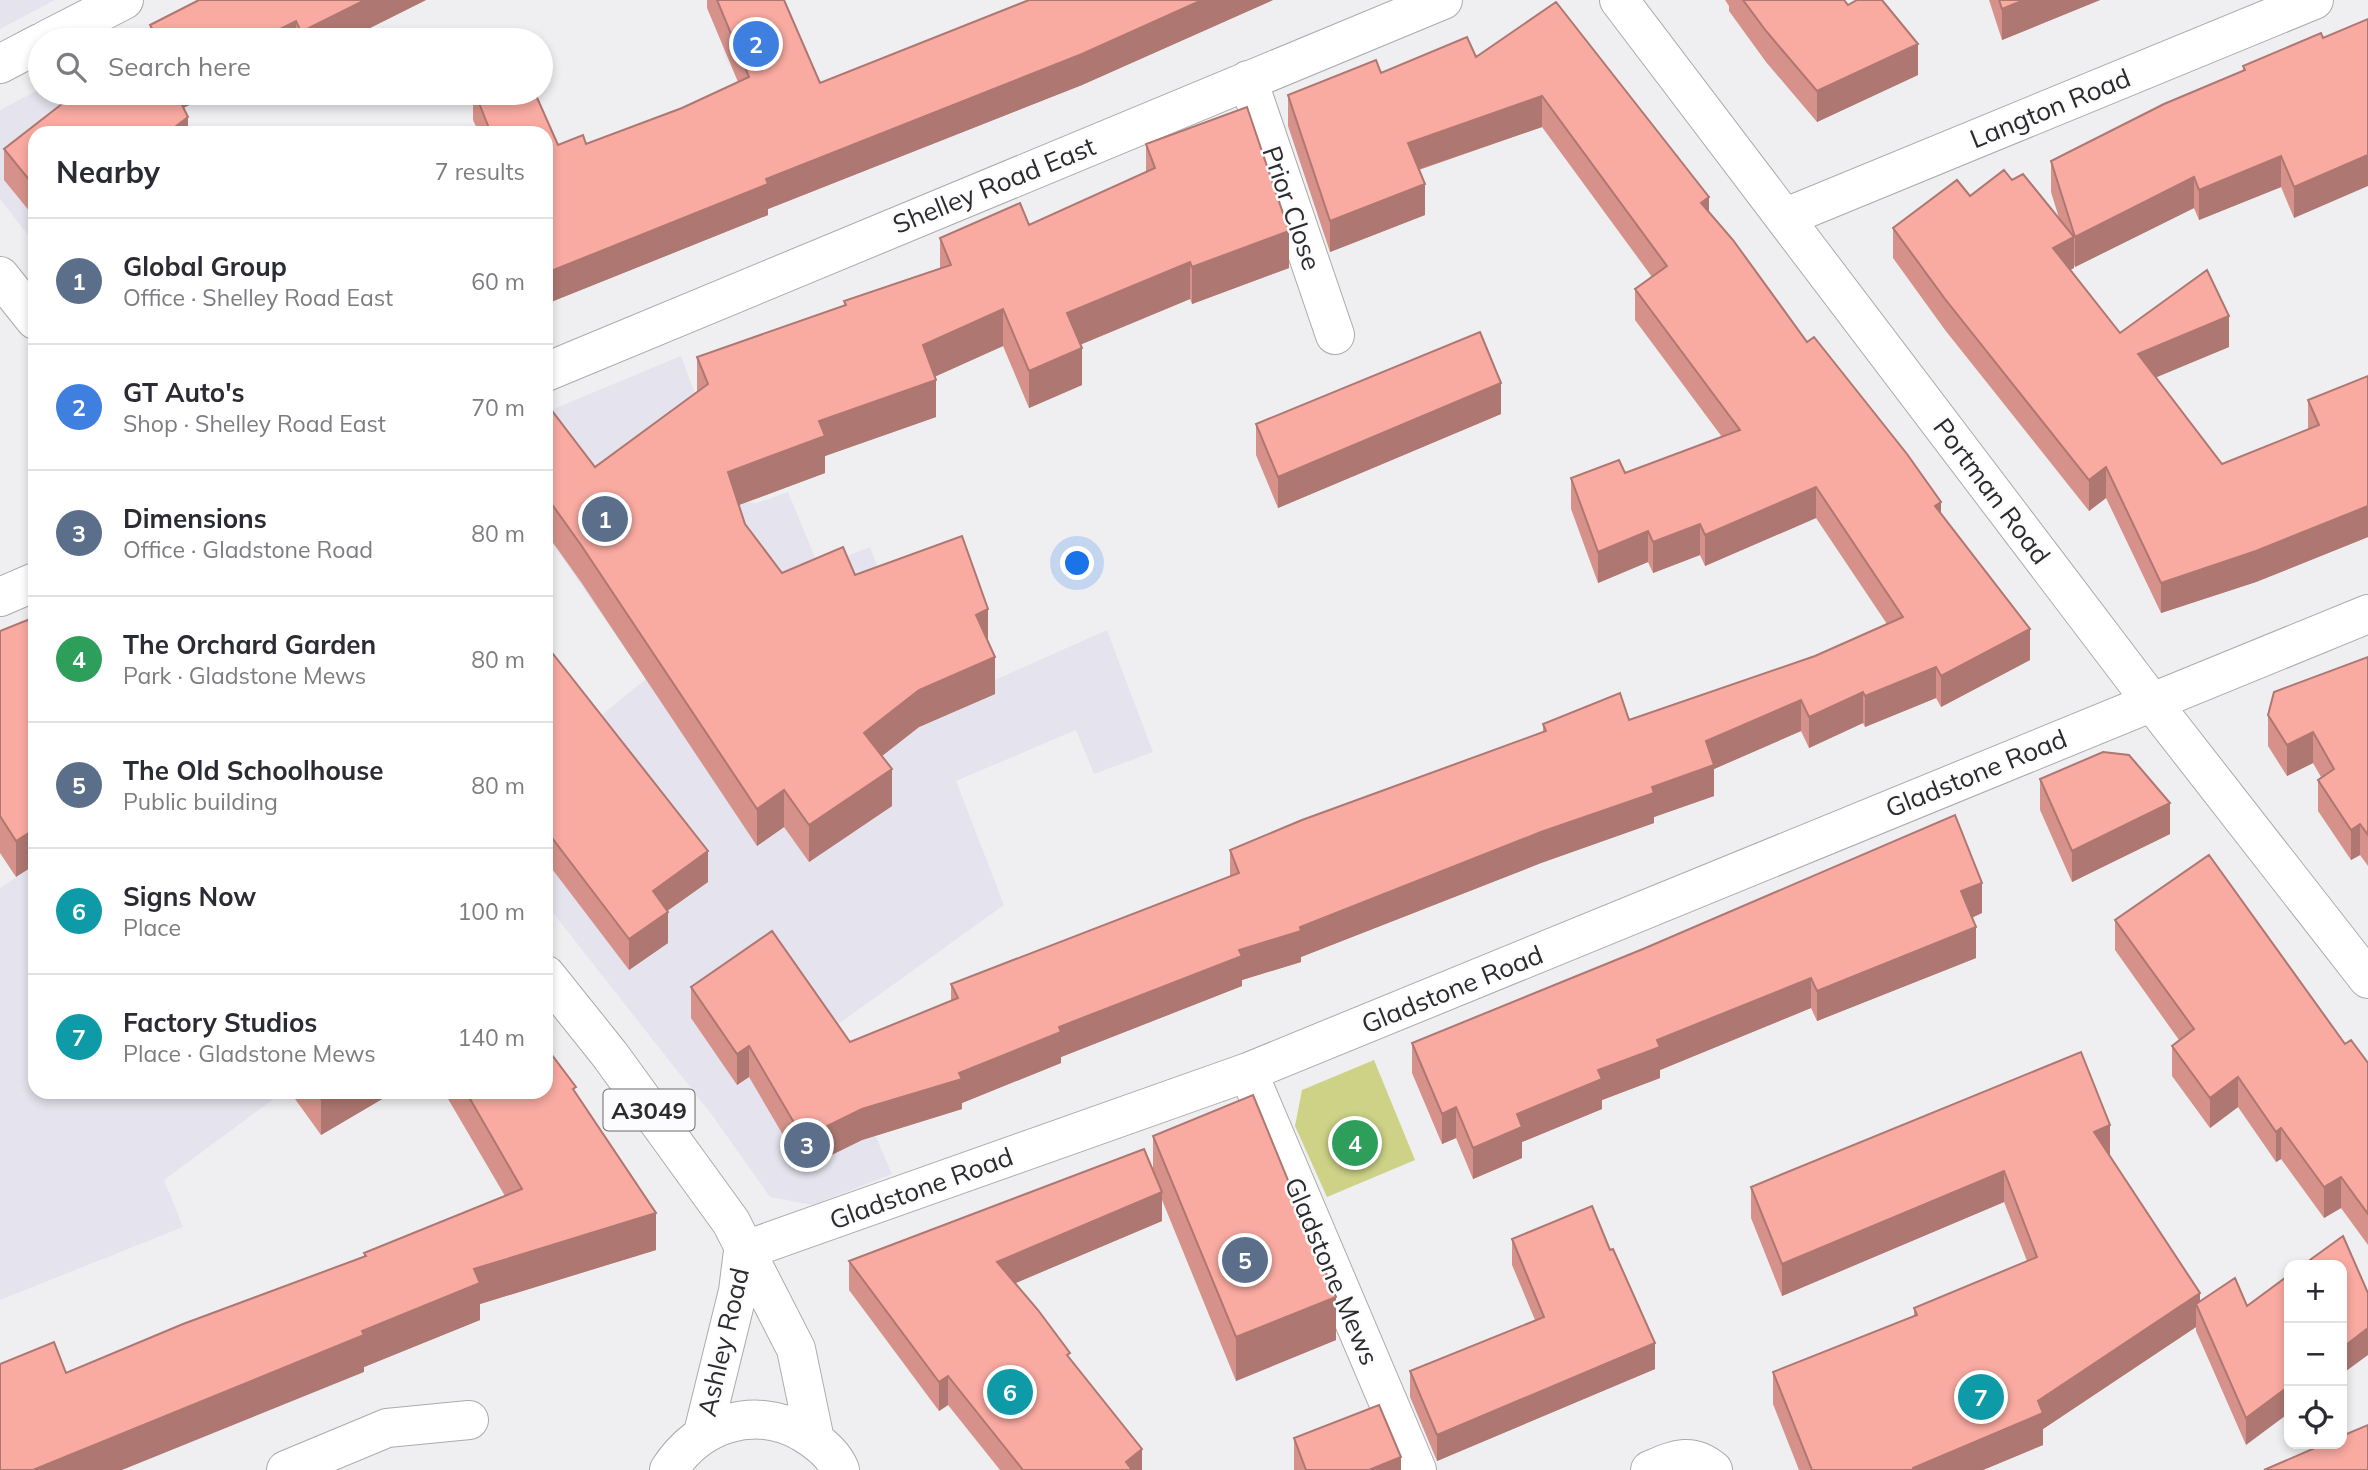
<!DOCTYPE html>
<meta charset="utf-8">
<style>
:root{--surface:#fff;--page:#f2f2f3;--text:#2b2b33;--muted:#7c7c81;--line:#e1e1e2;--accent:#1a73e8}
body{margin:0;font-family:Mulish,sans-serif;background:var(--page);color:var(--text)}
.controls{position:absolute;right:21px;bottom:21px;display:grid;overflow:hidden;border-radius:14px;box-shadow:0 4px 10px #0003}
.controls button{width:63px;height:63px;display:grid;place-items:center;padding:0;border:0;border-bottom:2px solid var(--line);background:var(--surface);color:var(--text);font:35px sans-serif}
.you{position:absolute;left:1078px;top:564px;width:24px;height:24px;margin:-18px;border:5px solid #fff;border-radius:50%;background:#1a73e8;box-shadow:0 0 0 10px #1a73e833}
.badge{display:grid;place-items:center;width:46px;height:46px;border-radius:50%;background:var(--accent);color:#fff;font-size:23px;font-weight:700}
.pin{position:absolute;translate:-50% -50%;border:4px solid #fff;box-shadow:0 2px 7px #0006}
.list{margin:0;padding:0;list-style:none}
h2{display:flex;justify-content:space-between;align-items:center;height:91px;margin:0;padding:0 28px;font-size:30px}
h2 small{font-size:23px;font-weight:400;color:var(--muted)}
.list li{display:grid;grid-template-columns:46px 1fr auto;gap:21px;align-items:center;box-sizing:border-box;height:126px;padding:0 28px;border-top:2px solid var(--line)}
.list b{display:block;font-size:26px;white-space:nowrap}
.list p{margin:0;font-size:23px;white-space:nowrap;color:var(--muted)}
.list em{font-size:23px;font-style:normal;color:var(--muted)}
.icon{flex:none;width:38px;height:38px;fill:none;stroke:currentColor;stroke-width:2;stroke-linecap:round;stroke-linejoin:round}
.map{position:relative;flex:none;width:2368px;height:1470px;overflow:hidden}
.search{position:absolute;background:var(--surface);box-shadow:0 4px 10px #0003;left:28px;top:28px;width:525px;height:77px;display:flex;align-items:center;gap:18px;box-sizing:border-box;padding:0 24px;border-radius:38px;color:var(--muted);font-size:26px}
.panel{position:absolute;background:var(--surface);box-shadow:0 4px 10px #0003;left:28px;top:126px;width:525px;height:973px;border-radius:21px}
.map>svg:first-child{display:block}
.built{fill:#e5e4ee}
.green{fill:#cdd287}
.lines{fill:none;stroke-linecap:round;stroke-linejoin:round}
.minor-casing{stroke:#abaaad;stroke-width:40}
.major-casing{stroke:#abaaad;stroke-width:40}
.minor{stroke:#fff;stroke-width:38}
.major{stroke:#fff;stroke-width:38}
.wall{fill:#d6928a}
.shaded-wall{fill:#ae7771}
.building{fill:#f9aaa1;stroke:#ae7771;stroke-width:2}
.labels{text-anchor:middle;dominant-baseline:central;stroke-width:5;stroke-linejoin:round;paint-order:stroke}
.shield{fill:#fcfcff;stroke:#6a6a6b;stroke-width:2}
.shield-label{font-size:24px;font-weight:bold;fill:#2b2b2c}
.street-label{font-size:26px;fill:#2b2b2c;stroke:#fcfcff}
</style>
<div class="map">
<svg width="2368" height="1470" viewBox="0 0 2368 1470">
<rect width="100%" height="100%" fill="#efeff2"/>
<path class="built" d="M0,0H55L0,29Z
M40,89V93H169L188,133H35V244L0,199V110Z
M681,356L736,501L757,503L788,492L819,567L870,547L932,708L1107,630L1153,752L1094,774L1076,730L956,781L1004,905L830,1030L892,1174L813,1205L770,1197L712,1115L546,904V760L646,679L546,534V412Z
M35,865V1092H283L164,1180L183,1227L0,1300V888Z"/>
<path class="green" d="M1374,1060L1415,1160L1327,1197L1295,1126L1302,1090Z"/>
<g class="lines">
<defs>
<path id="minor" d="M1619,0L2151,701L2368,979
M46,40L124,0
M0,64L40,43
M1248,80L1335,335
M1786,217L2314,0
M546,372L1443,0
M0,597L35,582
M1248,1072L1417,1470
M743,1251L1248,1072L2368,614
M286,1470L387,1428L469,1420
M1650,1470C1674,1460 1691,1451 1713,1470"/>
<path id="major" d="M0,276L35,320
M546,975L610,1055L731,1222L796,1349L815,1440
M703,1433L738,1291L743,1251
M669,1470C698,1424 753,1405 802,1432C817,1441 834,1454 840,1470"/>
</defs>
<use href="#minor" class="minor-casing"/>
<use href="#major" class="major-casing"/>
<use href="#minor" class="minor"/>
<use href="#major" class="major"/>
</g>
<path class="wall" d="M426,0L346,40H143L150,35V25Z
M707,0H784L820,83L1029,0H1273L1082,85L768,209V215L546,304V133H479L473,120V93H535L558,145L586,144L682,108L738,82L707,8Z
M1725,0H1844L1918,75L1817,122L1766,62L1729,11V6Z
M1989,0H2100L2002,40Z
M1556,2L1709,213L1807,342L1941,513L2030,660L1941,707L1936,698L1865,727L1863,723L1809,748L1801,731L1714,769V796L1654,817V823L1541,863L1301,957V962L1242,980V986L1061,1057V1063L962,1103V1109L862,1140L803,1169L749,1077L737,1085L691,1018V987L850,1042L951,1001V984L1230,877V850L1543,732V724L1629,720L1815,656L1887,624L1816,518L1705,566L1700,555L1653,573L1648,562L1598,583L1571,509V478L1625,473L1722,437L1635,320V289L1652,277L1542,127L1419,170L1425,215L1330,252L1288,126V95L1381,73L1476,57Z
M2321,33L2294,218L2281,187L2199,220L2194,208L2075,267L2074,265V268L2070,270L2120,333L2229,347L2155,377L2222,464L2308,429V400L2368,376V537L2256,582L2161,613L2106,498L2089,511L1945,330L1893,258V228L2012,180L2059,218L2051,192V161L2243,71V66Z
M76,93H214L183,108L188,117V133H35V218L4,180V149Z
M1146,144L1289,268L1192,304L1190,299L1080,345L1082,385L1029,408L1003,346L934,377L936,417L825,456V473L739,505L745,524L782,573L855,575L988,641L995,694L919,727L882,756L892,806L809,862L784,827L757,846L581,582L546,533V403L595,467L697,392V357L844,306V301L940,268V238L1029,225L1146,173Z
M1501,414L1278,508L1256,455V424Z
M35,617L16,877L0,853V631Z
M546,645L708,882L667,911L668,943L629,970L546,861Z
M2368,657V866L2360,855L2351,860L2318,811V780L2321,777L2313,763L2287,776L2268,746V715Z
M2040,779L2170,834L2072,882L2040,810Z
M1982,913L1972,918L1976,958L1817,1021L1811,1008L1660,1070V1078L1602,1100V1109L1522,1142V1158L1473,1179L1456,1138L1442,1144L1412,1073V1043Z
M2115,920L2345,1044L2368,1063V1245L2341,1208L2324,1218L2281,1159L2276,1162L2238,1107L2210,1128L2172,1076V1046L2179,1040L2115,950Z
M290,1092H394L321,1135Z
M444,1092L576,1093L656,1250L480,1304V1320L364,1367V1372L66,1373L364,1257V1253L505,1196Z
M1153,1136L1336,1340L1236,1381L1162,1200V1221L1015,1283L1070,1360L1142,1470H1000L948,1405L939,1411L849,1290V1261L1153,1171Z
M2110,1156L2200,1301L2247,1306L2246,1445L2196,1331V1327L2043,1429V1445L1983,1470H1799L1773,1404V1372L1914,1316V1308L2027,1261L2004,1202L1782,1296L1751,1218V1187Z
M1512,1239L1655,1369L1437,1461L1410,1397V1371L1535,1320L1512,1265Z
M1294,1438L1401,1470H1294Z"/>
<path class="shaded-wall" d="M365,0H426L346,40H301V32Z
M1202,0H1273L1082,85L768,209V215L546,304V273L766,179Z
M2024,0H2100L2002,40V9Z
M296,21V40H258Z
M1918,44V75L1817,122V91Z
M171,93H214L171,114Z
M1542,96V127L1408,173V143Z
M188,117V133H167Z
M2368,155V186L2294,218V187Z
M2281,156V187L2199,220V190Z
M2194,177V208L2075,267V237Z
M1425,184V215L1330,252V221Z
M1709,197V228L1701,203Z
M1289,231V268L1192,304V267Z
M2074,237V268L2053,278V248Z
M1190,262V299L1067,350V313Z
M1003,309V346L923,382V345Z
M2229,316V347L2138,385V354Z
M1082,348V385L1029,408V371Z
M936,380V417L825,456V473L728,509V472L819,421Z
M1501,383V414L1278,508V477Z
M2106,467V498L2089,511V480Z
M1816,487V518L1705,566V535Z
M1941,502V533L1935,506Z
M2368,506V537L2256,582L2161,613V583Z
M1700,524V555L1653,573V542Z
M1648,531V562L1598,583V552Z
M988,609V646L976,615Z
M2030,629V660L1941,707V676Z
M995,657V694L919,727L864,770V733L919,690Z
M1936,667V698L1865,727V696Z
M1863,692V723L1809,748V717Z
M1801,700V731L1714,769V796L1654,817V823L1541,863L1301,957V962L1242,980V986L1061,1057V1063L962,1103V1109L862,1140L803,1169V1138L862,1109L1239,950L1652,787L1706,741Z
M2313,732V763L2287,776V745Z
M892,769V806L809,862V825Z
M784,790V827L757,846V809Z
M2170,803V834L2072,882V851Z
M2360,824V855L2351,860V830Z
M35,829V865L16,877V841Z
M708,851V882L653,921V891Z
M1982,883V913L1961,922V891Z
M668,912V943L629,970V939Z
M1976,927V958L1817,1021V991Z
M1811,978V1008L1660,1070V1078L1602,1100V1109L1522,1142V1158L1473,1179V1148L1517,1114L1657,1040Z
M749,1046V1077L737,1085V1054Z
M2238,1077V1107L2210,1128V1098Z
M332,1092H394L321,1135V1099Z
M1456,1107V1138L1442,1144V1114Z
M2110,1125V1157L2094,1132Z
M2281,1128V1159L2276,1162V1132Z
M2004,1171V1202L1782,1296V1264Z
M2341,1177V1208L2324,1218V1187Z
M1162,1192V1221L997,1291V1262Z
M656,1213V1250L480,1304V1320L364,1367V1372L122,1470H33L362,1331L474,1269Z
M2200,1293V1314L2196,1304V1327L2043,1429V1445L1983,1470H1913V1468L2038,1401Z
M1336,1297V1340L1236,1381V1337Z
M2368,1328V1355L2342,1374V1348Z
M1655,1343V1369L1437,1461V1435Z
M948,1376V1405L939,1411V1382Z
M2289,1386V1413L2246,1445V1418Z
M1142,1449V1470H1126V1462Z
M1401,1457V1470H1369Z"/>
<path class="building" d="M199,0H365L301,32L296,21L258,40H143L154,32L150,25Z
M717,0H784L820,83L1029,0H1202L1082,54L766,179L768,184L546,273V133H491L475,93H535L558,145L583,135L586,144L682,108L749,77Z
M1743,0H1844L1848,5L1857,0H1882L1918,44L1817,91L1766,31Z
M1999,0H2024L2002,9Z
M1556,2L1709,197L1701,203L1733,240L1807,342L1814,337L1907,454L1941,502L1935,506L2030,629L1941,676L1936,667L1865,696L1863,692L1809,717L1801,700L1706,741L1714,765L1652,787L1654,793L1541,832L1300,927L1301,931L1239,950L1242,956L1059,1027L1061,1032L959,1073L962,1079L862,1109L803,1138L749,1046L737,1054L691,987L772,931L850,1042L958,998L951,984L1239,873L1230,850L1302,820L1546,731L1543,724L1620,693L1629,720L1815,656L1903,617L1816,487L1705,535L1700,524L1653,542L1648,531L1598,552L1571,478L1619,460L1625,473L1740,430L1635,289L1667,266L1542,96L1408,143L1425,184L1330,221L1288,95L1376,60L1381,73L1467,37L1476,57Z
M2368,19V155L2294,187L2281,156L2199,190L2194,177L2075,237L2051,161L2164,104L2245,70L2243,66L2321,33L2323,38Z
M76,93H176L188,117L167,133H35V187L4,149Z
M1247,107L1289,231L1192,267L1190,262L1067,313L1082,348L1029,371L1003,309L923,345L936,380L819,421L825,436L728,472L745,524L782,573L843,547L855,575L962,536L988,609L976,615L995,657L919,690L864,733L892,769L809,825L784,790L757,809L581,545L546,496V403L595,467L708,384L697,357L846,305L844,301L951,265L940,238L1020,203L1029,225L1155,168L1146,144Z
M2004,170L2012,180L2023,174L2074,237L2053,248L2120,333L2207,270L2229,316L2138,354L2222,464L2319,425L2308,400L2368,376V506L2256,551L2161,583L2106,467L2089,480L1945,299L1893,228L1957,180L1970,196Z
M1480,332L1501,383L1278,477L1256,424Z
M35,617V707L31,709L35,715V829L16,841L0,816V631Z
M546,645L708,851L653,891L668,912L629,939L546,830Z
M2368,657V835L2360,824L2351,830L2318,780L2334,769L2313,732L2287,745L2268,715L2274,692Z
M2103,752L2129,755L2170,803L2072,851L2040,779Z
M1955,815L1982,883L1961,891L1976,927L1817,991L1811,978L1657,1040L1660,1047L1598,1070L1602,1079L1517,1114L1522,1127L1473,1148L1456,1107L1442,1114L1412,1043L1643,949Z
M2209,855L2345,1044L2351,1040L2368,1063V1214L2341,1177L2324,1187L2281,1128L2276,1132L2238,1077L2210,1098L2172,1046L2194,1029L2115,920Z
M546,1047L576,1087L573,1089L656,1213L474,1269L480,1283L362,1331L364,1335L33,1470H0V1364L54,1342L66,1373L183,1324L366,1256L364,1253L522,1189L466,1092H546Z
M2081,1052L2110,1125L2094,1132L2200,1293L2038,1401L2043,1413L1913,1468L1914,1470H1812L1773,1372L1917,1315L1914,1308L2037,1257L2004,1171L1782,1264L1751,1187Z
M316,1092H332L321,1099Z
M1253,1095L1336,1297L1236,1337L1153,1136Z
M1144,1149L1162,1192L997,1262L1038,1310L1070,1353L1067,1355L1142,1449L1126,1462L1132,1470H1023L948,1376L939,1382L849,1261Z
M1592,1206L1610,1250L1613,1249L1655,1343L1437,1435L1410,1371L1544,1317L1512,1239Z
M2343,1236L2368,1293V1328L2342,1348V1265H2303Z
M2289,1275V1386L2246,1418L2196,1304L2235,1278L2247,1306Z
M1379,1405L1401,1457L1369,1470H1306L1294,1438Z
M2368,1425V1470H2264L2324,1444H2342V1436Z"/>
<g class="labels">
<rect class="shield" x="603.5" y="1089.5" width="91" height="41" rx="5"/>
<g class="shield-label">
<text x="649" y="1110">A3049</text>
</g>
<g class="street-label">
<text transform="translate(2050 108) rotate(-22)">Langton Road</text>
<text transform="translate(994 185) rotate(-22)">Shelley Road East</text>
<text transform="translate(1292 208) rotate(71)">Prior Close</text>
<text transform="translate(1992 491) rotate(53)">Portman Road</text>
<text transform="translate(1976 773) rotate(-22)">Gladstone Road</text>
<text transform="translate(1452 989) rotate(-22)">Gladstone Road</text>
<text transform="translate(921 1188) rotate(-20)">Gladstone Road</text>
<text transform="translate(1332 1271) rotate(67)">Gladstone Mews</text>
<text transform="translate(723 1342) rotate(-77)">Ashley Road</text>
</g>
</g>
</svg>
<div class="controls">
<button>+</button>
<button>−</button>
<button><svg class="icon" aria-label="locate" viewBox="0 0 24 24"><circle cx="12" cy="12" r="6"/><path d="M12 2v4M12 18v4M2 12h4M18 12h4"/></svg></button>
</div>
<div class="you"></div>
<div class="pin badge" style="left:605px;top:519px;background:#5c6f8a">1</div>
<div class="pin badge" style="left:756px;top:44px;background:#3f7fe0">2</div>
<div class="pin badge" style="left:807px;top:1145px;background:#5c6f8a">3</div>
<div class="pin badge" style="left:1355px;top:1143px;background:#2e9e5b">4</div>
<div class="pin badge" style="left:1245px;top:1260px;background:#5c6f8a">5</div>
<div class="pin badge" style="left:1010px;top:1392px;background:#0f9aa8">6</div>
<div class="pin badge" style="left:1981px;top:1397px;background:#0f9aa8">7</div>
<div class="search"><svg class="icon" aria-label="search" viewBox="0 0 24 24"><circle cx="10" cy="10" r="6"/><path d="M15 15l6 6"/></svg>Search here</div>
<section class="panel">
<h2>Nearby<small>7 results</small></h2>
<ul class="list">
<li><span class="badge" style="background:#5c6f8a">1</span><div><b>Global Group</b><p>Office · Shelley Road East</p></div><em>60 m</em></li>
<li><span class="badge" style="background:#3f7fe0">2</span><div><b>GT Auto's</b><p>Shop · Shelley Road East</p></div><em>70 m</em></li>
<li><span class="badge" style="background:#5c6f8a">3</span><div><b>Dimensions</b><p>Office · Gladstone Road</p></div><em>80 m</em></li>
<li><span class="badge" style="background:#2e9e5b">4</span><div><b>The Orchard Garden</b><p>Park · Gladstone Mews</p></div><em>80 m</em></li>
<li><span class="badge" style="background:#5c6f8a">5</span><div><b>The Old Schoolhouse</b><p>Public building</p></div><em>80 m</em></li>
<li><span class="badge" style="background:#0f9aa8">6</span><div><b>Signs Now</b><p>Place</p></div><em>100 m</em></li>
<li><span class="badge" style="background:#0f9aa8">7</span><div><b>Factory Studios</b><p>Place · Gladstone Mews</p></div><em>140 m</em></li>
</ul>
</section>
</div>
